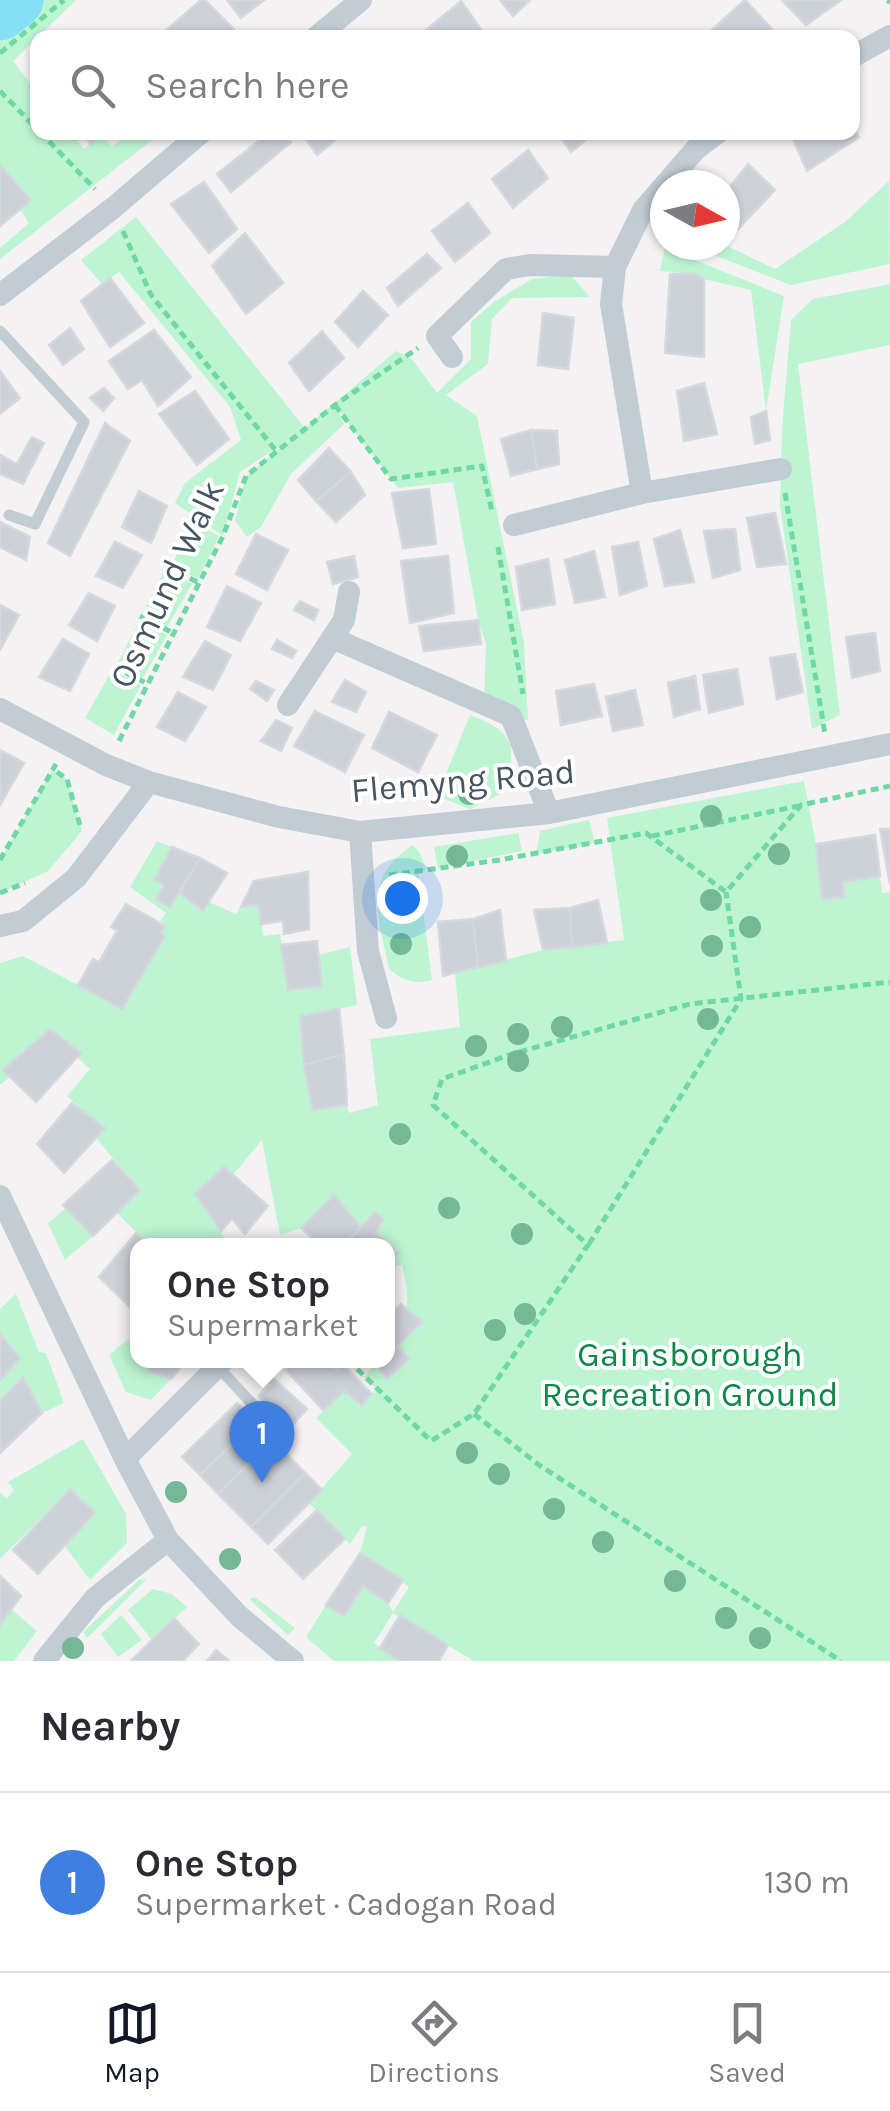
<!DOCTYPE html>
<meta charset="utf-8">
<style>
:root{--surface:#fff;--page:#f7f7f7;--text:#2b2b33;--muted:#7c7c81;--line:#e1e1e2;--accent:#111827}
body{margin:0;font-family:Karla,sans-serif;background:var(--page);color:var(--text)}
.compass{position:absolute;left:650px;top:170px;width:90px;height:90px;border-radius:50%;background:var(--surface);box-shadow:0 2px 8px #0004;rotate:98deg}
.you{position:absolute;left:402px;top:898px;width:35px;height:35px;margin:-25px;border:8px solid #fff;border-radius:50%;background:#1a73e8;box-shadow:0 0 0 15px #1a73e833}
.badge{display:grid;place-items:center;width:65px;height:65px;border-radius:50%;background:var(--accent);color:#fff;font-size:32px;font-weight:700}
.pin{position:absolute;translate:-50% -82px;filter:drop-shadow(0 2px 5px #0008)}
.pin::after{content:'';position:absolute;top:52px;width:35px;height:30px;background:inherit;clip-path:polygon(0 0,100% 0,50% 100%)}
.popup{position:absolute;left:130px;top:1238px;width:265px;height:130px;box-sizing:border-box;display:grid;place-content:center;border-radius:20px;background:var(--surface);filter:drop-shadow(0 2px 8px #0005);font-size:32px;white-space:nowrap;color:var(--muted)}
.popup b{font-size:38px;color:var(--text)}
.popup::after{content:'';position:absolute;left:50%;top:100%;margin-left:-20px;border:20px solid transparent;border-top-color:var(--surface)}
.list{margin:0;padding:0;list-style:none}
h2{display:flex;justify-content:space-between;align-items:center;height:130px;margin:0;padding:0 40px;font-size:42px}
h2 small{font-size:32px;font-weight:400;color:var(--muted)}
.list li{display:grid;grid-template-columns:65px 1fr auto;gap:30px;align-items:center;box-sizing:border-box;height:180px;padding:0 40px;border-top:2px solid var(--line)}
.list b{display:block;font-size:38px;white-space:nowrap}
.list p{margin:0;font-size:32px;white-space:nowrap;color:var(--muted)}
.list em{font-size:32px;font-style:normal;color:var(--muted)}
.icon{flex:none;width:55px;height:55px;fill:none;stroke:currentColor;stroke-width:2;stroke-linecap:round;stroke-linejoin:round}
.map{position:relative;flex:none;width:890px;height:1661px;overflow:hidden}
.search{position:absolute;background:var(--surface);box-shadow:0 2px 8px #0004;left:30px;right:30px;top:30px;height:110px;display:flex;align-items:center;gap:25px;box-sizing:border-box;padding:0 35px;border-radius:20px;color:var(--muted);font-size:38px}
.sheet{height:310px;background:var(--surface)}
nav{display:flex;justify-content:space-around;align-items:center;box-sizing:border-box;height:140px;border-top:2px solid var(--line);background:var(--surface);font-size:28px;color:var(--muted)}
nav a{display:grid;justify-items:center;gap:5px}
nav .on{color:var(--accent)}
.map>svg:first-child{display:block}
.green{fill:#bdf5d2}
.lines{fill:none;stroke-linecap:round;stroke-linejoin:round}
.river{stroke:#85e0f7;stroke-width:55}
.building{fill:#cdd1d8;stroke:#d5d8de;stroke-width:2.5}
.path{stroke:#70d8a4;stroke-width:5;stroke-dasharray:8 5;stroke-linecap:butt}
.service{stroke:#c1ccd5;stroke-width:11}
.minor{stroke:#c1ccd5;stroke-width:22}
.tree{fill:#74b895}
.labels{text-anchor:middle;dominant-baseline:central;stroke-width:8;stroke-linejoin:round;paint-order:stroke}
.street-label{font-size:35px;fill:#475562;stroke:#fff}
.park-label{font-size:35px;fill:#0c8849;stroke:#fff}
</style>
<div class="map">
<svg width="890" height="1661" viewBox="0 0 890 1661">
<rect width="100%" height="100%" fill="#f4f2f2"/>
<path class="green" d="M0,0H76L13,61L37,92L38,132L71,133L84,149L100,134L112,146L131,133H161L0,259V248L29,223L20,209L30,200L0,165Z
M889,181L890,264L791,285L688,245H725L775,269L845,222Z
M136,217L305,428L396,351L412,359L437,393L471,359V322L494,302L532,279L571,275L590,297L512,298L492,319L488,364L446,395L477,416L524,643L528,720H512L484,704L486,644L478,620L453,482L398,488L338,410L344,424L291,474L261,527L247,537L235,521L246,476L292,438L240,472L223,536L175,503L185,483L241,440L230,407L119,272L102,284L81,260Z
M665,248L784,296L766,411L751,290L704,279L696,274L660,271Z
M890,284V345L798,364L840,715L812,729L780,505L782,430L791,320L813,299Z
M192,521L219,536L198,579L172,565Z
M165,569L192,584L167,627L142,614Z
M140,620L167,635L143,678L117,664Z
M112,670L141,685L114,735L85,718Z
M470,715C517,733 519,748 500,794L470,809L437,796Z
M52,770L67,779L82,831L48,871L0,893V860Z
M804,781L816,844L821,899L844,897L843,882L880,876L882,893L890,892V1661H474L393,1613L374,1643L400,1661H334L306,1637L326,1605L344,1616L363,1586L388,1603L393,1612L409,1587L360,1553L367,1527L362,1526L350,1544L309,1503L352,1454L316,1418L345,1391L362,1405L377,1389L364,1377L375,1364L388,1378L409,1359L398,1346C407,1308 411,1304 402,1265L387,1267L398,1253L376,1233L383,1218L375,1212L361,1227L301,1228L280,1235L262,1140L233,1175L224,1168L195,1194L229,1245H149L117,1213L139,1189L96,1138L104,1129L67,1096L90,1069L77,1057L80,1053L50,1029L4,1070L10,1077L0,1085V963L23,956L122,1008L165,936L160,933L159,923L166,913L130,887L157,841L172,847L155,879L164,886L156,900L170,907L180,893L203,910L209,902L236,914L241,907L259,905L263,936L280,934L288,990L321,986L318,955L350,947L357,1005L300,1017L313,1110L347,1105L349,1113L378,1105L370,1039L460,1027L455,973L543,950L624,940L607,818Z
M589,820L595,843L536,854L540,831Z
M518,833L522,851L438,868L434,847Z
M413,845L420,853L426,870L418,872L432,980C414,985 404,981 389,969C379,917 361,878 413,845Z
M66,1208L93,1236L65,1260L48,1223Z
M16,1294L39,1352L46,1353L64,1403L42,1413L0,1402V1309Z
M128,1339L137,1352V1360L142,1361L149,1372L171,1379L151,1400L126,1392L109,1355Z
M83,1439L126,1514L127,1543L90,1580L64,1545L95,1512L70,1489L0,1559V1493L7,1499L14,1490L8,1482Z
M140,1579L146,1580L87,1638L83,1632Z
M153,1589L172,1594L187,1607L152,1640L128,1610Z
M255,1597L295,1628L288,1635L249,1599Z
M11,1609L37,1631L14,1661H0V1625Z
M121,1615L142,1640L118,1657L101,1634Z"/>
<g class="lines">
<path class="river" d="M0,13L16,0"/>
</g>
<path class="building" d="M201,0H205L237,32L229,38H166L163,33Z
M227,0H264L241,18Z
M500,0H530L513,16Z
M745,0L772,29L763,38H703Z
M782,0H841L806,25Z
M461,1L483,32L477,38H429L425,31Z
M852,125L859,137L807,171L792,137L800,132H852Z
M82,132H101L91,144Z
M270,132H282L291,142L231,192L217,174Z
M301,132H345L317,155Z
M557,132H596L571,152Z
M528,150L548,178L513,208L492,179Z
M748,164L775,190L737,230L725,218V193Z
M0,165L31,200L0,226Z
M204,182L237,229L209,253L171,204Z
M468,203L490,233L455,262L432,231Z
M245,233L283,283L246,314L212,266Z
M427,254L441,268L398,306L387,288Z
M670,274H696L704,279V357L665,353Z
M110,278L144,323L110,347L81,301Z
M363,291L388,315L358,347L335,322Z
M543,313L574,318L568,369L538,365Z
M70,328L84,349L63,365L49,345Z
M154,330L191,377L158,406L142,380L128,389L109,361Z
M322,331L344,358L309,391L289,363Z
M0,371L20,398L0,414Z
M704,383L717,434L684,441L677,391Z
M104,388L114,398L103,411L90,398Z
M195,391L229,439L197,465L159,414Z
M766,411L770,440L755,444L751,417Z
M105,423L130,441L70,556L48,543Z
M531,430L557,431L559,464L537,469Z
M531,430L537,469L511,476L501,439Z
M32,437L44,443L23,484L0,474V455L17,464Z
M329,448L351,472L316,501L298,480Z
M351,472L365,495L336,522L316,501Z
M429,489L436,544L403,548L392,493Z
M139,491L167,506L151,543L122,527Z
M775,513L786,564L757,567L747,518Z
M0,522L30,537L26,560L0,547Z
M735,529L740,570L713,578L704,531Z
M680,530L694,582L665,586L654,539Z
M256,534L288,550L267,590L236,574Z
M115,542L142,555L123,588L96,576Z
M638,542L647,586L620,595L612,547Z
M594,551L605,597L575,603L565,560Z
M354,556L358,577L333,584L327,562Z
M448,556L454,613L410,623L401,561Z
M548,559L555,604L522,610L516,567Z
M227,586L261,603L240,641L207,627Z
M89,593L115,606L97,641L69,625Z
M300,601L318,610L314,620L294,610Z
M0,605L19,615L0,650Z
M478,620L481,644L424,651L419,626Z
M875,633L880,671L852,678L846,637Z
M63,639L89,654L70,691L39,677Z
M277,640L296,651L292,658L272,649Z
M205,641L231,655L213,690L183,677Z
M795,654L803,692L777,699L770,658Z
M737,669L743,704L709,713L703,675Z
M695,676L700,709L674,717L668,683Z
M345,680L366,692L356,712L332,702Z
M256,681L274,690L267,701L250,689Z
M594,684L602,716L561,725L556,691Z
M635,690L643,725L613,731L606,697Z
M178,692L206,707L185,741L157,727Z
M315,711L364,735L345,772L294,746Z
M389,712L437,735L418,772L372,748Z
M276,720L292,728L281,751L261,741Z
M0,750L24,763L0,805Z
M880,829H890V884Z
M875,835L880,876L843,882L844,897L822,899L816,844Z
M172,847L200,858L170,907L156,900L164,886L155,879Z
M200,858L227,873L203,911L180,893Z
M308,872L309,929L284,934L283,921L261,924L259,905L241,907L254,881Z
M598,900L607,943L572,947L570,908Z
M126,904L165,926L160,933L165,936L122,1009L78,985L93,959L99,962L117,931L111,927Z
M570,908L572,947L543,950L534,910Z
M500,910L506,961L478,967L473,919Z
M473,919L478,967L443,976L438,922Z
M317,941L322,986L288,990L281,945Z
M339,1009L344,1054L304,1065L300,1016Z
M50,1029L81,1053L36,1102L3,1070Z
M344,1054L347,1105L313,1110L304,1065Z
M72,1103L105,1128L64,1173L37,1144Z
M112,1160L140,1190L93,1236L63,1205Z
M224,1167L268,1206L245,1234L232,1219L221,1231L195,1194Z
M334,1195L361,1227L343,1246H321L301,1228Z
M375,1212L383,1219L376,1233L398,1253L387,1263V1246H343Z
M136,1233L149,1246H137V1300L130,1307L99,1277Z
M401,1304L422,1322L398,1346L409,1359L387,1379L372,1360H387V1317Z
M0,1334L20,1358L0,1381Z
M142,1360H185V1362L171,1379L149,1372Z
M294,1360H327L337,1370L344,1366L372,1394L361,1405L345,1391L323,1410L286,1370Z
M23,1377L42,1413L0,1453V1401Z
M273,1378L307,1409L289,1429L259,1396Z
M237,1403L255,1422L200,1475L182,1457Z
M255,1422L273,1440L218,1494L200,1475Z
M273,1440L305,1473L251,1527L218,1494Z
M305,1473L322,1490L268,1544L251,1527Z
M70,1489L95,1513L38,1574L13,1550Z
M317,1510L345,1539L303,1579L275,1550Z
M360,1553L403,1580L388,1603L363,1586L344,1616L326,1605Z
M0,1576L21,1596L0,1625Z
M400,1615L448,1645L439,1661H400L380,1648Z
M174,1618L199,1644L183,1661H131Z
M216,1650L229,1661H207Z"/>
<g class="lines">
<path class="path" d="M888,0L890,3
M0,53L64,0
M0,91L38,130
M40,132L95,189
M123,231L151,295L277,452
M335,405L391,479L482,466L492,512
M785,493L825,734
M498,547L523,694
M167,566L199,583
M140,616L173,633
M114,667L148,684
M119,741L223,536L246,476L335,405L418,348
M57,772L67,779L81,829
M652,836L798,806
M0,860L56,764
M389,875L499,860L646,833L726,892L801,805L890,786
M0,893L25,883
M589,1244L741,999L726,892
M348,1360L431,1441L474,1414L588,1245L433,1105L442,1079L512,1054L690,1004L890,982
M474,1414L539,1465L841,1661"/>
<path class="service" d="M0,331L84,422L35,524L9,515
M218,1367L283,1437"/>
<path class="minor" d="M315,38L361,0
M852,57L890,36
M0,295L113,208L202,132
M452,357L437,336L506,269L530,265L615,267
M642,493L611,304L615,267L643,210L696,149L719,132
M514,525L642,493L781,469
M332,638L511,716L549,813
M288,705L344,620L349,592
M0,709L106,765L149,782L279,817L360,832L549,813L890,744
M360,832L368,951L386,1018
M0,926L23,921L76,878L149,782
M0,1196L125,1459L168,1540L239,1616L293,1661
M125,1459L224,1360
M44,1661L95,1598L168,1540"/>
</g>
<g class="tree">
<circle cx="469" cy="794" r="11"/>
<circle cx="711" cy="816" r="11"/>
<circle cx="779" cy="854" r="11"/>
<circle cx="457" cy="856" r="11"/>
<circle cx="711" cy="900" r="11"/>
<circle cx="750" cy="927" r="11"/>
<circle cx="401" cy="944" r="11"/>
<circle cx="712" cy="946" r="11"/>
<circle cx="708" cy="1019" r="11"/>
<circle cx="562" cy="1027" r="11"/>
<circle cx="518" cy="1034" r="11"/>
<circle cx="476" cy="1046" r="11"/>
<circle cx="518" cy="1061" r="11"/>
<circle cx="400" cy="1134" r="11"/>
<circle cx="449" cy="1208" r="11"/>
<circle cx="522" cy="1234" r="11"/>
<circle cx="525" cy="1314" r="11"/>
<circle cx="495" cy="1330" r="11"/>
<circle cx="467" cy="1453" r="11"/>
<circle cx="499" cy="1474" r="11"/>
<circle cx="176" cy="1492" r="11"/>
<circle cx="554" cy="1509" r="11"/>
<circle cx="603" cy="1542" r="11"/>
<circle cx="230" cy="1559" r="11"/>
<circle cx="675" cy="1581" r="11"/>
<circle cx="726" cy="1618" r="11"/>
<circle cx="760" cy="1638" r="11"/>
<circle cx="73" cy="1648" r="11"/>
</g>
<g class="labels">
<g class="street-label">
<text transform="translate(167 584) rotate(-65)">Osmund Walk</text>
<text transform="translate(463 781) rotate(-5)">Flemyng Road</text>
</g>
<g class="park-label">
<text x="690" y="1354">Gainsborough<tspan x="690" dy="40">Recreation Ground</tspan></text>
</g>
</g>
</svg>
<svg class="compass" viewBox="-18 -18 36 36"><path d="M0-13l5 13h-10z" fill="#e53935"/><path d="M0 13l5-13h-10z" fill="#7c7c81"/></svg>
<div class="you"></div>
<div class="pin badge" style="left:262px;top:1483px;background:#3f7fe0">1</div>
<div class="popup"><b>One Stop</b>Supermarket</div>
<div class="search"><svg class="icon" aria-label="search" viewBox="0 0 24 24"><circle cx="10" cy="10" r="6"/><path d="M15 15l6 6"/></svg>Search here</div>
</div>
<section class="sheet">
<h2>Nearby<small></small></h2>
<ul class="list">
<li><span class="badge" style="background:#3f7fe0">1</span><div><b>One Stop</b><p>Supermarket · Cadogan Road</p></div><em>130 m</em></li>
</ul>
</section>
<nav>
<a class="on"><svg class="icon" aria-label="map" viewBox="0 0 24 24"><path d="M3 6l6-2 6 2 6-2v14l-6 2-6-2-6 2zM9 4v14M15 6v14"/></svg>Map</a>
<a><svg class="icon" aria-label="directions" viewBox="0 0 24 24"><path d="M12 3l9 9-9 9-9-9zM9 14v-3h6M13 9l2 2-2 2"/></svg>Directions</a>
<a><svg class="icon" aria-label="saved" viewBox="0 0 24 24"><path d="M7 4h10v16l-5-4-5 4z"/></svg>Saved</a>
</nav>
